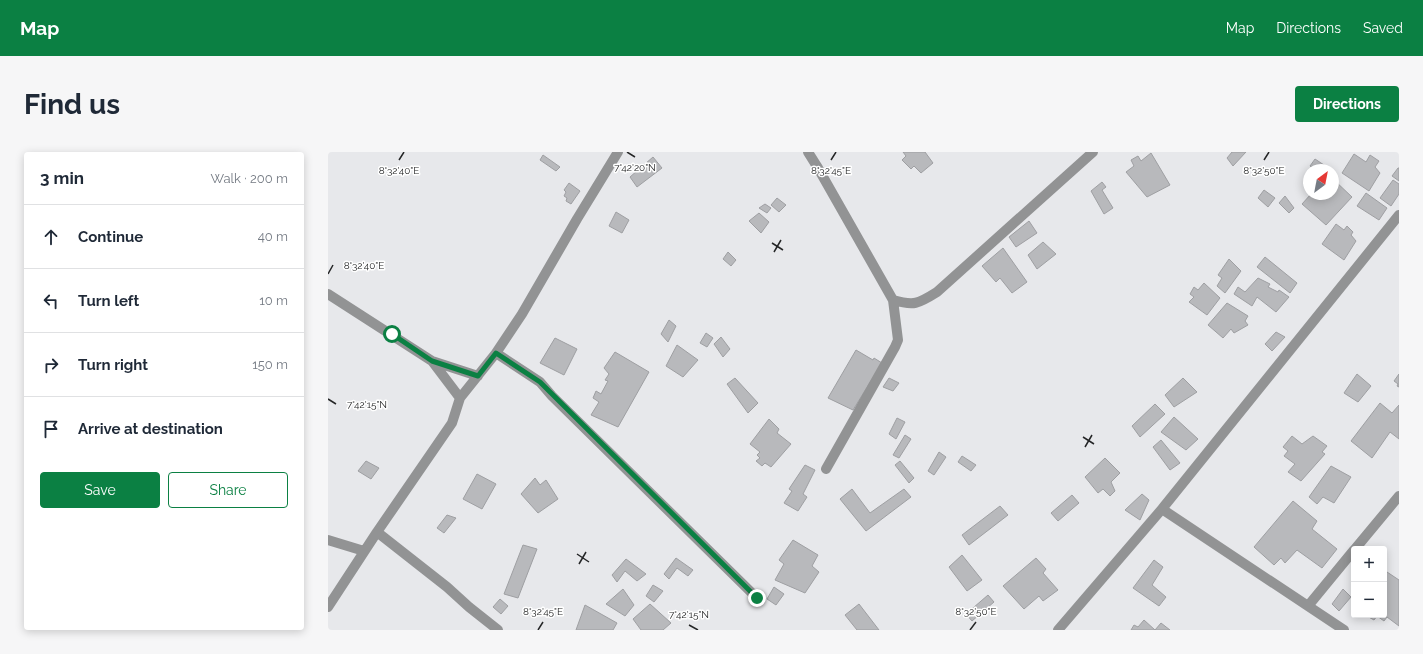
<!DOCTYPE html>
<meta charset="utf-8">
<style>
:root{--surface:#fff;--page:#f6f6f7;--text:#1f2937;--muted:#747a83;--line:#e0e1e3;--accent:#0b8043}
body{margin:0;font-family:Raleway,sans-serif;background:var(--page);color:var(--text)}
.controls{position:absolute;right:12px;bottom:12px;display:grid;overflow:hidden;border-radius:4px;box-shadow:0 2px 10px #0003}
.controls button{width:36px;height:36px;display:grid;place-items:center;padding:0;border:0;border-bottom:1px solid var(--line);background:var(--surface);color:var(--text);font:20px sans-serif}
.compass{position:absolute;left:975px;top:12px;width:36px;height:36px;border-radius:50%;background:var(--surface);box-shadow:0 2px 10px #0003;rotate:32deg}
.stop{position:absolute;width:12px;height:12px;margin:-9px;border:3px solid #0b8043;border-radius:50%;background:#fff}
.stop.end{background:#0b8043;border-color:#fff;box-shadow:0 1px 4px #0008}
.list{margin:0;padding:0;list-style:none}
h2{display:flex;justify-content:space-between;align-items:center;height:52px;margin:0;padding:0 16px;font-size:17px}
h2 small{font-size:13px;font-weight:400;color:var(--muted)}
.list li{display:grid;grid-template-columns:26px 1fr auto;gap:12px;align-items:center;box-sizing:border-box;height:64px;padding:0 16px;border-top:1px solid var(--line)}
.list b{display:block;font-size:15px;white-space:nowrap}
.list em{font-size:13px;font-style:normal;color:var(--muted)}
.actions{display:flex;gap:8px;padding:12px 16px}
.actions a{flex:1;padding:9px 0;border:1px solid var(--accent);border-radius:4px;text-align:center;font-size:14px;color:var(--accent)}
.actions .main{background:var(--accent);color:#fff}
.icon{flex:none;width:22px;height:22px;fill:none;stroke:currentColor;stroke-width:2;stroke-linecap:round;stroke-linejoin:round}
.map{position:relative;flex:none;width:1071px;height:478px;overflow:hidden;border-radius:4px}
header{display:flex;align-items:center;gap:24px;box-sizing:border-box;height:56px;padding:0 20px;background:var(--accent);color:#fff}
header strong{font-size:19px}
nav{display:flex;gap:22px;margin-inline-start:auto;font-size:14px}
.intro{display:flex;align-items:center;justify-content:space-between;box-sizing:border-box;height:96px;padding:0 24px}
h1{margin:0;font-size:28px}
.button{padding:10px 18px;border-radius:4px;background:var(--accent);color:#fff;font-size:14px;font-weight:700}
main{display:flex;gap:24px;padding:0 24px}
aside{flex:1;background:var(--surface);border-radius:4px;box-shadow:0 2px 10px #0003}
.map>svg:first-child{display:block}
.building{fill:#b8b9bc;stroke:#9e9fa2}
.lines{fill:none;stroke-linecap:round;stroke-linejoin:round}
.street{stroke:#929394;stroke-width:10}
.route{stroke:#0b8043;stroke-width:5}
.ticks{fill:none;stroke:#252627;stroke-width:1.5}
.ticks-label{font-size:10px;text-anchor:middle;fill:#252627;stroke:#fff;stroke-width:3;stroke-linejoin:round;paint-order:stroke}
</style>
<header>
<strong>Map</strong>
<nav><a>Map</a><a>Directions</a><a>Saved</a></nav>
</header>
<div class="intro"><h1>Find us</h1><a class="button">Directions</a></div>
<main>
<aside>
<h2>3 min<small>Walk · 200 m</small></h2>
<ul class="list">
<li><svg class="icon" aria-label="ahead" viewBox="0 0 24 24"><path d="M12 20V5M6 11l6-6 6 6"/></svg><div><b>Continue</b></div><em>40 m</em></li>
<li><svg class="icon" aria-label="left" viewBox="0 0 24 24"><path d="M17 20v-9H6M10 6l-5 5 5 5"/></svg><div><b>Turn left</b></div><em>10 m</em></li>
<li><svg class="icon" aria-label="right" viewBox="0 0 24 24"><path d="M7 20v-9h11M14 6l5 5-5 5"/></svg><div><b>Turn right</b></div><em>150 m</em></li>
<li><svg class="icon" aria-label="arrive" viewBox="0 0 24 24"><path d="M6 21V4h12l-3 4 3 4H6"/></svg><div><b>Arrive at destination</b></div></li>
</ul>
<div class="actions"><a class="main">Save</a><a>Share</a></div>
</aside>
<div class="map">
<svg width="1071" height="478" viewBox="0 0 1071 478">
<rect width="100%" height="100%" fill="#e7e8eb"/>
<path class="building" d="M575,0H597L605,11L593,21L586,14L583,17L574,8L578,4Z
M904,0H918L905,14L899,6Z
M823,1L842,33L819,45L798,20L806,14L803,8L810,4L813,9Z
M1026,2L1038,10L1042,3L1051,9L1047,15L1052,21L1041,39L1014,21Z
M215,3L232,15L228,19L212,8Z
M325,5L334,16L309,35L302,25Z
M987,7L999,15L996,18H988L982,14Z
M1070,16H1071V29L1064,24Z
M1005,27L1024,45L998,73L974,52L983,42L985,44L987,42H1005Z
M1065,28L1071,32V42L1063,54L1052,46Z
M774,30L778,35L774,38L785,56L776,62L763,39Z
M241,31L252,39L243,52L238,49L239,46L236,44L238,40L236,38Z
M936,38L947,46L940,55L930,46Z
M1038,41L1059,56L1051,68L1029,54Z
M957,44L966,56L961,61L951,51Z
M449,46L458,53L451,60L443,53Z
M437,52L443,56L439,61L431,56Z
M288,60L301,68L294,81L281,74Z
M431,61L441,70L433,81L421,69Z
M701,69L709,81L688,95L681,85Z
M1008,72L1016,78L1019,74L1025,80L1023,83L1028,89L1016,108L994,92Z
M715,90L728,102L709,117L700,103Z
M675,96L699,130L684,141L672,126L668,130L654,114Z
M400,100L408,108L403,114L395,107Z
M937,105L969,131L962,141L929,115Z
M901,107L913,119L897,141L889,134L894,126L890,123Z
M930,126L942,132L940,135L950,140L951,138L961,145L948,160L929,145L924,154L906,142L910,135L917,140Z
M876,131L892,146L879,163L861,150L866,145L862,142L866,135L870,138Z
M899,151L920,164L917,169L920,173L906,181L903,177L895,186L880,173Z
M341,168L348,174L340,190L333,182Z
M948,180L957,185L944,199L937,192Z
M378,181L385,186L379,195L372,191Z
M393,185L402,197L395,205L386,192Z
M227,186L249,197L236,223L212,211Z
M349,193L370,208L355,225L338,214Z
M528,198L545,208L546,206L554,211L525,258L500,246Z
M287,200L321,220L290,275L263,263L271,250L265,246L268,239L273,242L280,229L277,228L281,222L276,216Z
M1029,222L1043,234L1030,250L1016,241Z
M1071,222V235L1069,234L1070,232L1066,229Z
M407,226L430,251L420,261L399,232Z
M561,226L571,231L565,239L555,235Z
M855,226L869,240L846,255L837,243Z
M1052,251L1064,261L1071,253V287L1062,280L1044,306L1023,289Z
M827,252L837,262L812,285L804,274Z
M846,265L870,287L858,298L833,280Z
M569,266L577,270L568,287L561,282Z
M441,267L451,277L449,281L463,292L443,315L437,311L434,314L428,309L432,306L429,303L432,300L422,292Z
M577,283L583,287L571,306L565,303Z
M964,284L974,292L985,284L999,294L994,300L997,302L973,329L960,320L967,312L956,304L960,299L955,295Z
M833,288L852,311L842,318L825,295Z
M611,300L618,305L606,323L600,319Z
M634,304L648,313L643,319L630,310Z
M777,306L792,321L783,330L787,339L782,344L775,337L770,341L757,325Z
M38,309L51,316L43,327L30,319Z
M572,309L586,326L581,331L567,313Z
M477,313L487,318L475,342L479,345L470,359L456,351L464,339L461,337Z
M1003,314L1023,325L1006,351L995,345L989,352L981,345Z
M149,322L168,332L154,357L135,347Z
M207,326L212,333L218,328L230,347L210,361L193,342Z
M524,337L542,361L576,337L583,345L538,379L512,347Z
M814,342L821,348L812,368L797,358Z
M744,343L751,351L730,369L723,361Z
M965,349L989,369L984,377L1009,397L994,416L969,398L957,411L953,406L946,413L926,395Z
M672,354L680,363L641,393L634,383Z
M119,363L128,366L116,381L109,376Z
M465,388L490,403L484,414L491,420L477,441L447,428L456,412L451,408Z
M195,393L209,397L190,446L176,442Z
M634,403L654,428L639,439L621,415Z
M348,406L365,418L360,424L349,416L341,427L336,422Z
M708,406L718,417L715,421L730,438L715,449L711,444L696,457L675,434Z
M298,407L318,422L309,429L297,419L289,430L284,423Z
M826,408L835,415L824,433L838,445L831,454L805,436Z
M1056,418L1071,428V474L1059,465L1056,469L1049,464L1046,468L1037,463H1056Z
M325,433L335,439L326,450L318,444Z
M446,435L456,442L448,453L439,447Z
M295,437L306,453L297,464L278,452Z
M1015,437L1023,445L1011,459L1004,452Z
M660,443L666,450L644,469L638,462Z
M172,447L180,454L173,462L165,455Z
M322,452L343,471L335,478H313L305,467Z
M531,452L551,478H529L517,463Z
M257,453L289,471L285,478H248Z
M816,468L827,478H803L806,473L810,475Z
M833,471L842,478H827Z"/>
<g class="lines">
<path class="street" d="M480,0L490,16L565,148L570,188L567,195L498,317
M0,142L104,209L132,246
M565,148C586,154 590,152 609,140L765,0
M168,201L194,162L249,67L290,0
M104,209L150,224
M834,357L1016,478
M49,380L119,435L141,455L170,478
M0,388L36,399
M1027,397L1071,344
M980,454L1026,398
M0,455L49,380L124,271L132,246L168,201L212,230L224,244L429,446
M730,478L834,357L1071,63"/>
</g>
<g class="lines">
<path class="route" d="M64,182L104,209L150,224L168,201L212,230L429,446"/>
</g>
<path class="ticks" d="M299,0L307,5M71,8L76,0M503,8L508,0M936,8L941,0M444,91L455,98M446,100L453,88M0,122L5,113M0,247L8,252M755,285L766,292M757,295L764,283M249,402L261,410M251,412L258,400M361,473L370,478M210,478L215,470M642,478L648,470"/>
<g class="ticks-label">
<text x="307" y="19">7°42'20"N</text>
<text x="71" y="22">8°32'40"E</text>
<text x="503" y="22">8°32'45"E</text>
<text x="936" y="22">8°32'50"E</text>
<text x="36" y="117">8°32'40"E</text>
<text x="39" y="256">7°42'15"N</text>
<text x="215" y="463">8°32'45"E</text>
<text x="648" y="463">8°32'50"E</text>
<text x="361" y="466">7°42'15"N</text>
</g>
</svg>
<div class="controls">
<button>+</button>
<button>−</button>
</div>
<svg class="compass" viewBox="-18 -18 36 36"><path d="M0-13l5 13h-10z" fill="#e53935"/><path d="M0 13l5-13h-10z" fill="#747a83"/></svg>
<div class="stop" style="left:64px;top:182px"></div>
<div class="stop end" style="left:429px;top:446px"></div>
</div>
</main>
